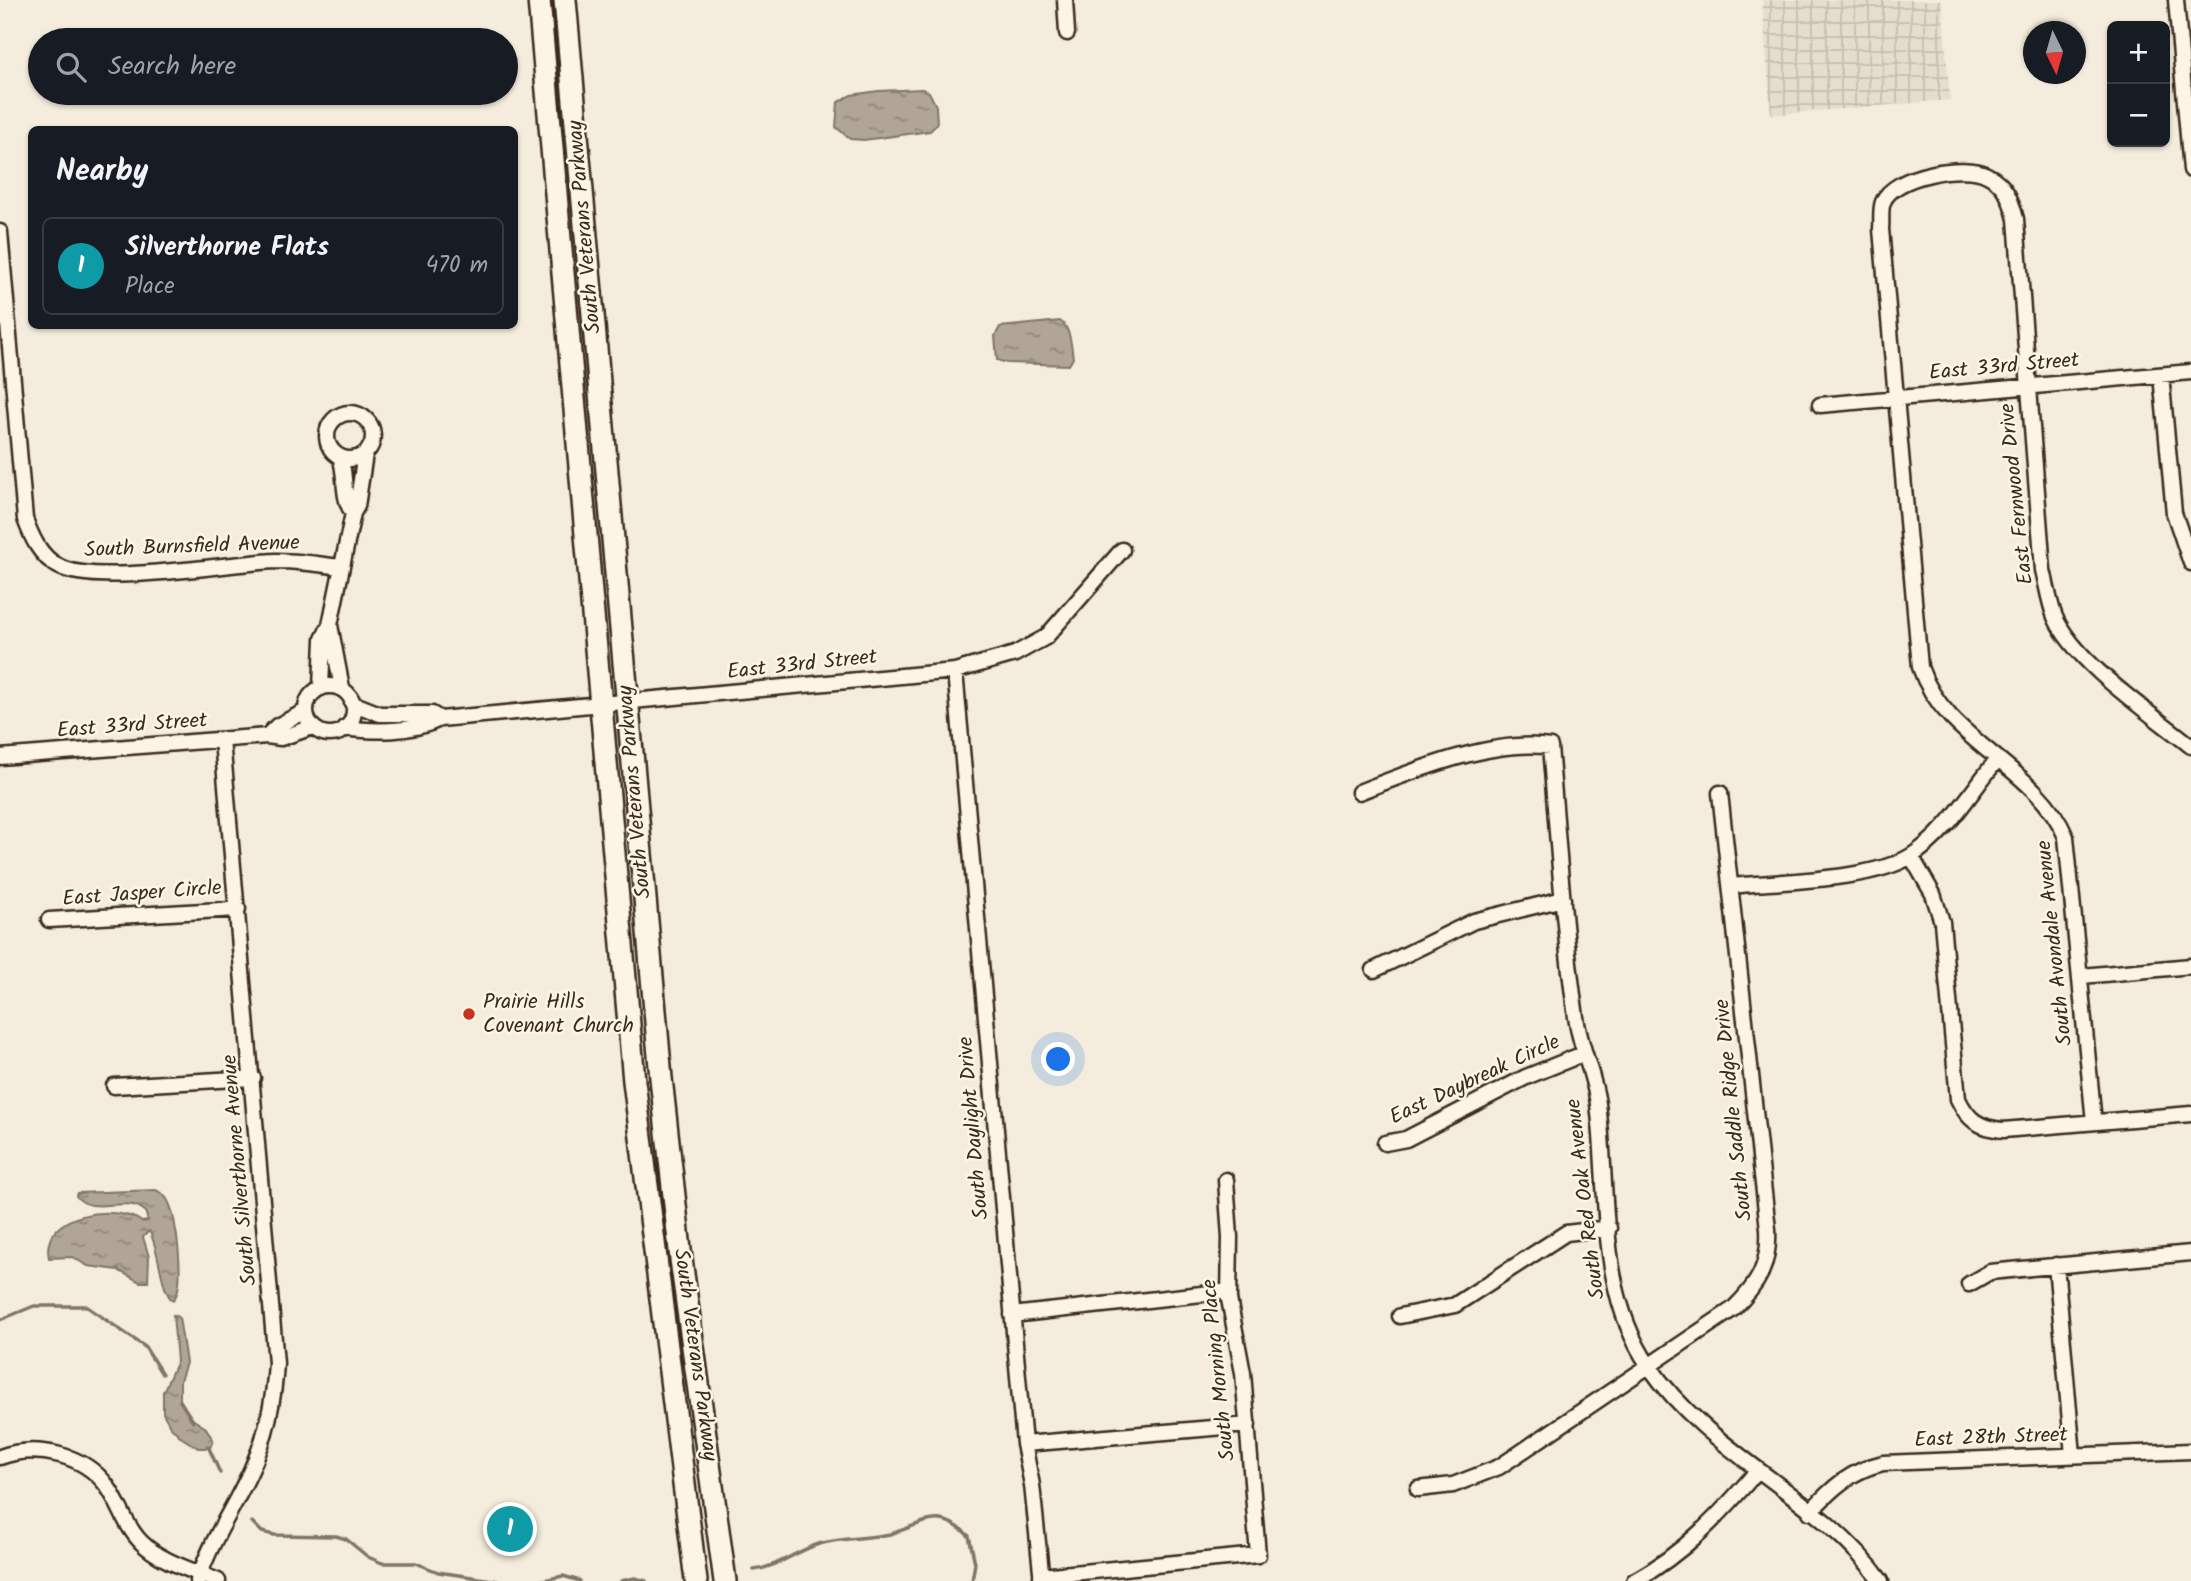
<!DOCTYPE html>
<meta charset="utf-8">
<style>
:root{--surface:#171b24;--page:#242831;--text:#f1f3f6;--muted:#9ea1a6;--line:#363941;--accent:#1a73e8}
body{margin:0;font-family:Kalam,sans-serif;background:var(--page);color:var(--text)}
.controls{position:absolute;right:21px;top:21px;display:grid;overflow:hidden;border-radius:10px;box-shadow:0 2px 5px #0004}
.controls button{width:63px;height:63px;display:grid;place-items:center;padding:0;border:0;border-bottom:2px solid var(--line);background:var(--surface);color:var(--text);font:35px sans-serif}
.compass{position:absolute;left:2023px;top:21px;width:63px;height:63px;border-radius:50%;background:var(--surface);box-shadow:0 2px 5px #0004;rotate:175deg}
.you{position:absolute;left:1059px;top:1060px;width:24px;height:24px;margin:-18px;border:5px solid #fff;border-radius:50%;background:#1a73e8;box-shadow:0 0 0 10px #1a73e833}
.badge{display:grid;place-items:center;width:46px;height:46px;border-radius:50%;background:var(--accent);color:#fff;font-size:23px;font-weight:700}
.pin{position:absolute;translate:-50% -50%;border:4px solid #fff;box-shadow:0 2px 7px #0006}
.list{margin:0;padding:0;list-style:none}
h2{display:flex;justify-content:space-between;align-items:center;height:91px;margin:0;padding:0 28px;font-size:30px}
h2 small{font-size:23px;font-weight:400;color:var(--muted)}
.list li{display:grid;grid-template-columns:46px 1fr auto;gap:21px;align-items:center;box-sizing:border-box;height:98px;margin:0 14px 14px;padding:0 14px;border:2px solid var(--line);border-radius:10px}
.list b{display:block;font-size:26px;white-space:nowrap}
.list p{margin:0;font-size:23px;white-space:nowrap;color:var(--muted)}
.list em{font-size:23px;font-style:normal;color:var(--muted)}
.icon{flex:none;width:38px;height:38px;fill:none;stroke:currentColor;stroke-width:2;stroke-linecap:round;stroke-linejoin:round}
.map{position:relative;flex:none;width:2191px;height:1581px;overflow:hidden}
.search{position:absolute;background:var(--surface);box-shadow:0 2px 5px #0004;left:28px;top:28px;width:490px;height:77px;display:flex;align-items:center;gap:18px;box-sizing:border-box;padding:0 24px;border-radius:38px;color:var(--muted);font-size:26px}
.panel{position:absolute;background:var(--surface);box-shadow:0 2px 5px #0004;left:28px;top:126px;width:490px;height:203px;border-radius:10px}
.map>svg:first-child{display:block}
.industrial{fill:url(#industrial-grid)}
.water{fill:url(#water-ripples);stroke:#817466;stroke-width:2}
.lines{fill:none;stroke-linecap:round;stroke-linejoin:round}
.stream{stroke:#817466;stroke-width:3.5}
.minor-casing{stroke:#3b2a1e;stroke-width:19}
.highway-casing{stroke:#3b2a1e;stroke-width:26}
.minor{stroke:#fcf5e5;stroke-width:14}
.highway{stroke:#fcf5e5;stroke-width:21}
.poi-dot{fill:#c8321e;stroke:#fcf5e5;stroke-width:2.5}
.labels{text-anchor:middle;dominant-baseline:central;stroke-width:5;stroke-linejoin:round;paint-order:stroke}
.street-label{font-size:21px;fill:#3b2a1e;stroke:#fcf5e5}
.poi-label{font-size:21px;fill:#3b2a1e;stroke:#fcf5e5;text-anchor:start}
</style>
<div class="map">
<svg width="2191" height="1581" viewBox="0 0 2191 1581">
<defs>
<pattern id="industrial-grid" width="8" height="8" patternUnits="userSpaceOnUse" patternTransform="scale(1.75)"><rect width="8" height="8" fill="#e5ddce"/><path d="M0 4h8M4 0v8" fill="none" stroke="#c5beb0"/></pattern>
<pattern id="water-ripples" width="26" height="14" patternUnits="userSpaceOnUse" patternTransform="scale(1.75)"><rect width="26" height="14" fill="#b0a596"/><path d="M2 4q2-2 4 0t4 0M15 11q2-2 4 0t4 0" fill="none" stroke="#90877a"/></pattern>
</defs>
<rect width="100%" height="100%" fill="#f4eddd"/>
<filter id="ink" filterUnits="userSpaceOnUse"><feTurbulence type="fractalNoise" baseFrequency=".0143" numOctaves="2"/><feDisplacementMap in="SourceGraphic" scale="14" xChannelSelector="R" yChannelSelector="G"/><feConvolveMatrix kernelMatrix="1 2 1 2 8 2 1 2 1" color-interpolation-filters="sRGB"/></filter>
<g filter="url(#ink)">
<path class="industrial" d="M1762,0H1942L1950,100L1771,115Z"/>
<path class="water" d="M922,89L929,92L936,106L937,124L930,131L864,140L850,139L836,127L838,102L851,95L878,91Z
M1060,321C1071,328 1071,346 1073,358L1069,365L1007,363L997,360L995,336L1000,327Z
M156,1190C161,1193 165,1195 168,1201C177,1217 186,1288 173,1300C161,1295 159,1245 149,1231L143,1237L149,1257L148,1282H140L118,1270L88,1266L72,1257L49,1258C39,1213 116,1203 142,1222L148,1221L145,1211C126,1194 92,1217 76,1196L77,1193Z
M173,1315L179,1317L186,1363L180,1381V1399L189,1417L206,1428L213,1440L210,1448H198L182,1438L170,1426L163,1413V1392L177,1361Z"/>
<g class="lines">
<path class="stream" d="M0,1320L34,1306H86L145,1347L162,1374
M180,1401L193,1421
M208,1446L220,1473
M252,1522L262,1532L274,1535L336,1536L346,1539L368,1557L382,1563H416L438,1572L499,1581
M754,1570C778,1567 796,1551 819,1544C842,1537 867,1539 890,1534C924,1525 937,1506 969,1536L975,1563L972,1581
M539,1581L563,1576L580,1581
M621,1581L635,1578L646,1581"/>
<defs>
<path id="minor" d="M1065,0L1067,33
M2176,0L2191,170
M0,232L25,519C32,538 40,556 58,566C95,587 228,563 276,561C298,561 319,564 340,567
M2161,375L2174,513L2191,563
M1820,405L2191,372
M327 436a23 23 0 1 1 46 0a23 23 0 1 1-46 0Z
M340,457C347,475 341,498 353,513
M330,625L342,688
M955,671L1024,1444L1032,1485L1042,1581
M306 710a24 24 0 1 1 48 0a24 24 0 1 1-48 0Z
M321,688L323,639L330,625L353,513L357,506L365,454
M352,703L380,714H432L440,719
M344,728C376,732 411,733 440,719L955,671L1015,654L1046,637L1122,550
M267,736L277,726L306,711
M0,757L267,736L281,738L313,727
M1359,792C1413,771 1493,738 1550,747C1558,837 1563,928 1576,1017C1580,1047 1594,1074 1598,1104C1609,1190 1597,1291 1649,1366C1710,1455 1820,1496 1881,1581
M1911,856L1933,894L1942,922L1958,1099C1968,1120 1979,1128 2003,1130L2191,1114
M1731,886C1779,881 1871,881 1911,856C1946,835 1971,791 1997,760
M49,920L238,909
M1374,970L1474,921L1563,899
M2082,976L2191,966
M114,1086L253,1078
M2094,1122L2066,837C2037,766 1945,742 1920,667L1881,229C1882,221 1880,209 1883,202C1893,175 1965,163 1987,175C2006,184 2011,200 2016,219L2043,570C2047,586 2049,602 2055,617C2075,663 2152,714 2191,746
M1385,1143L1406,1139L1526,1077L1583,1054
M2056,1265L2073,1455
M1969,1284L1990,1272L2191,1253
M1012,1315L1229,1291
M1400,1316L1455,1305L1566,1233L1609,1228
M1024,1444L1248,1425
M0,1457C36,1444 84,1454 107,1486C120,1504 125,1526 141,1542C161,1562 192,1570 218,1581
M1418,1489L1453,1485L1499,1467L1733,1309C1758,1285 1770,1265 1768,1229L1720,793
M1810,1512C1832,1488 1850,1471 1883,1463L2191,1451
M1041,1576L1258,1555L1243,1373L1229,1299L1230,1237L1226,1180
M198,1581C210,1541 235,1507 252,1468C267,1435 274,1399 276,1363L222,740
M1634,1581C1683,1554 1721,1514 1757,1471"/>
<path id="highway" d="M539,0L634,1081L696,1581
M565,0L661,1078L681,1259L725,1581"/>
</defs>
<use href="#minor" class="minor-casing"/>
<use href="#highway" class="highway-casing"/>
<use href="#minor" class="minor"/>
<use href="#highway" class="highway"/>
</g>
</g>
<circle class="poi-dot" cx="469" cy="1014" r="7"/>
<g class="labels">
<g class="street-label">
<text transform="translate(585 227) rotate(-95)">South Veterans Parkway</text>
<text transform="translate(2004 367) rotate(-5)">East 33rd Street</text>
<text transform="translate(2017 494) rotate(-96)">East Fernwood Drive</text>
<text transform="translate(192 547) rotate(-2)">South Burnsfield Avenue</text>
<text transform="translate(802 665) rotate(-6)">East 33rd Street</text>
<text transform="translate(132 726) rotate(-4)">East 33rd Street</text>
<text transform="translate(635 792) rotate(-95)">South Veterans Parkway</text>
<text transform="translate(142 894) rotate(-4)">East Jasper Circle</text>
<text transform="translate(2055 943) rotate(-96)">South Avondale Avenue</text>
<text transform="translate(1475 1080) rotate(-25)">East Daybreak Circle</text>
<text transform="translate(1734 1110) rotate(-96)">South Saddle Ridge Drive</text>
<text transform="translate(974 1128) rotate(-95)">South Daylight Drive</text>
<text transform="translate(240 1170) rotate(-95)">South Silverthorne Avenue</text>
<text transform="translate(1586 1199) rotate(-97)">South Red Oak Avenue</text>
<text transform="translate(695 1355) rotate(82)">South Veterans Parkway</text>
<text transform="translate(1219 1370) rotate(-96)">South Morning Place</text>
<text transform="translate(1991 1438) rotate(-2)">East 28th Street</text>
</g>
<g class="poi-label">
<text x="483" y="1002">Prairie Hills<tspan x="483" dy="24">Covenant Church</tspan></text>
</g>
</g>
</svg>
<div class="controls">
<button>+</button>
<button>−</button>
</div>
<svg class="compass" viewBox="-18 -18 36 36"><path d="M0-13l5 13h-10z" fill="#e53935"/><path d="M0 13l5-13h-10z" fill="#9ea1a6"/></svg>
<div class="you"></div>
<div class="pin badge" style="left:510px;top:1529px;background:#0f9aa8">1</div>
<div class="search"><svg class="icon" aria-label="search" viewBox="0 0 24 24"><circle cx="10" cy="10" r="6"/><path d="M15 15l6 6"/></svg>Search here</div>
<section class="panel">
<h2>Nearby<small></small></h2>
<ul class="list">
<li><span class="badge" style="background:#0f9aa8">1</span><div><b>Silverthorne Flats</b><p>Place</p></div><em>470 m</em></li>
</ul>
</section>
</div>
